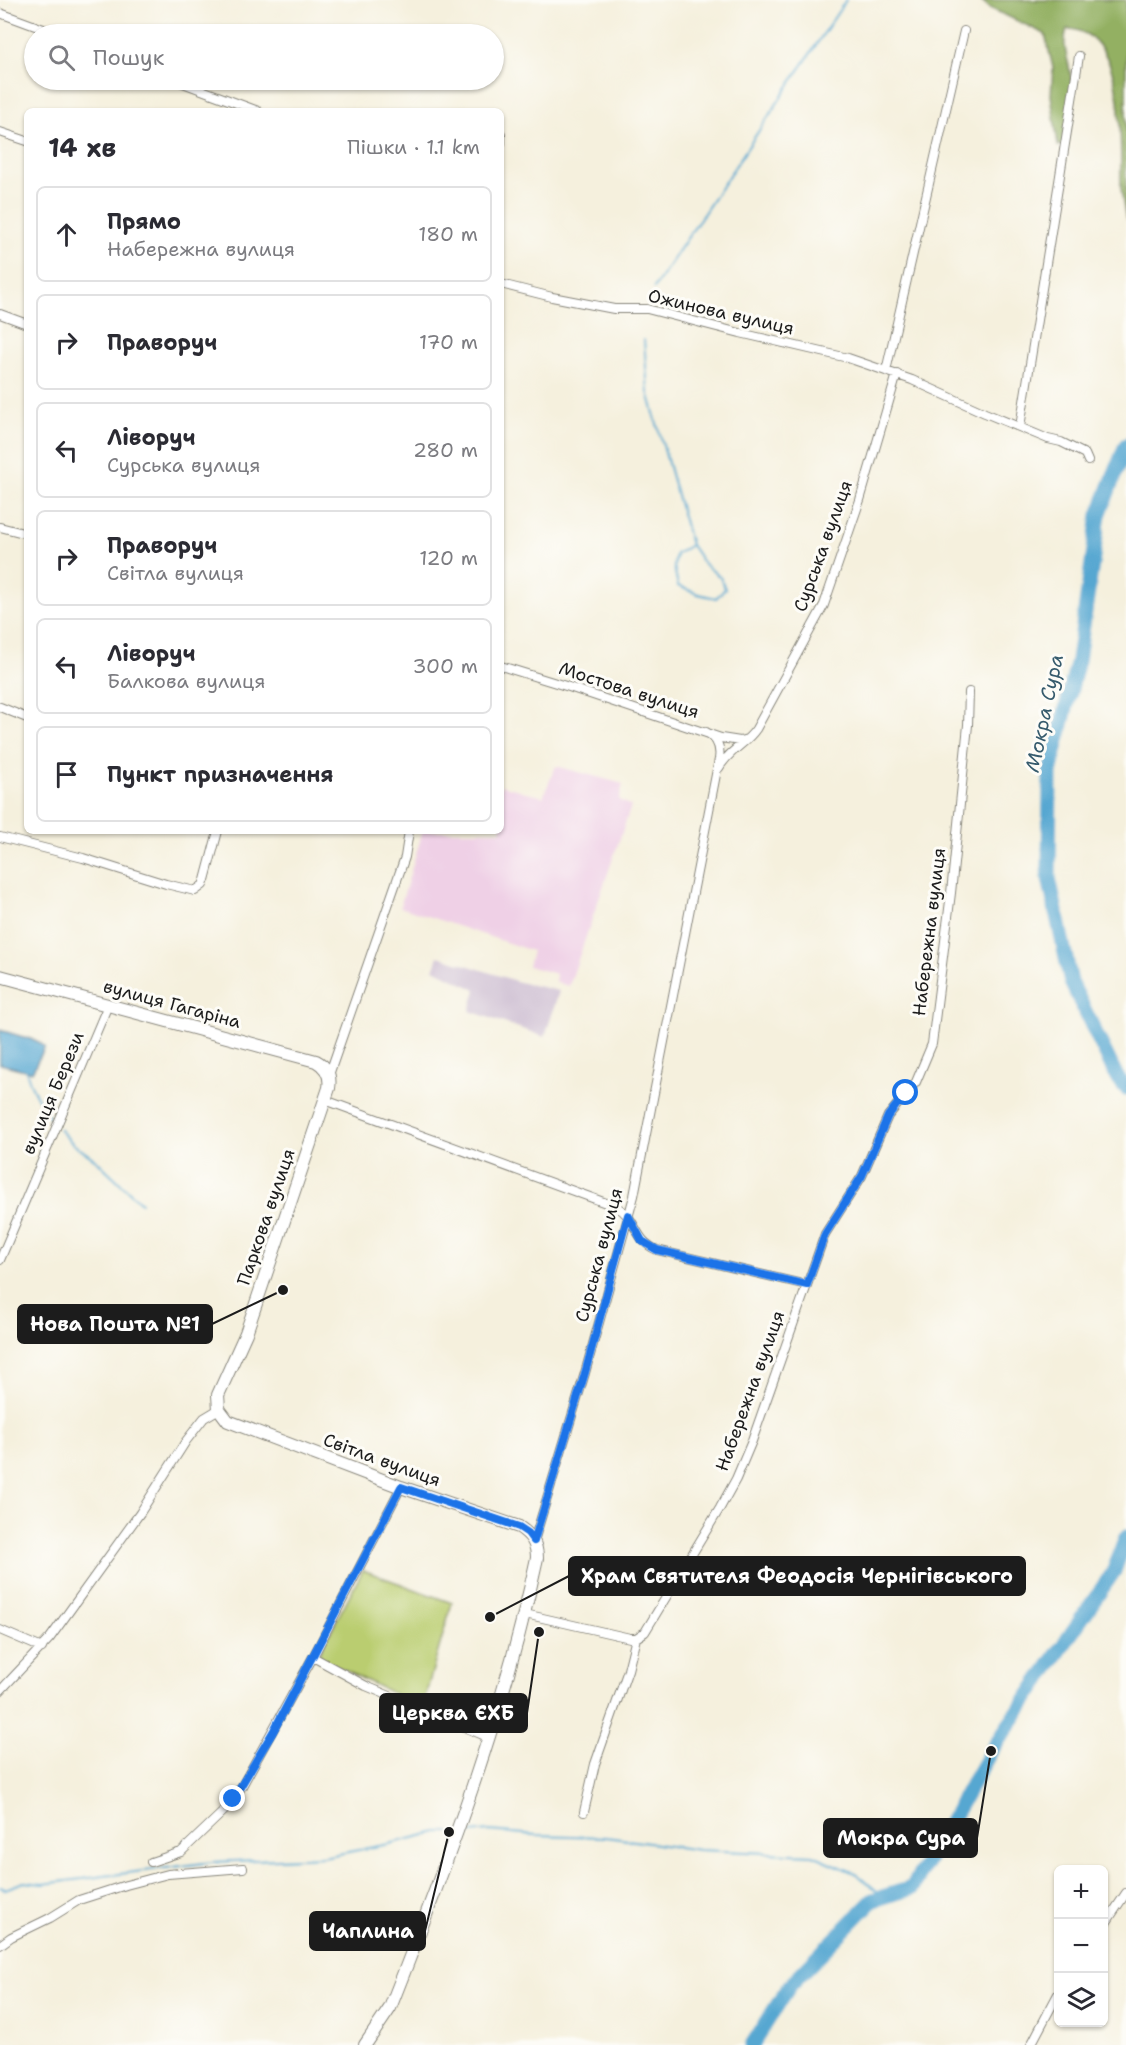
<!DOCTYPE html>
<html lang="uk">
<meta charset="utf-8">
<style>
:root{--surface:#fff;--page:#f7f7f7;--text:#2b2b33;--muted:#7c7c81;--line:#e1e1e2}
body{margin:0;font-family:"Shantell Sans",sans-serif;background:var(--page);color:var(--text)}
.controls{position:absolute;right:18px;bottom:18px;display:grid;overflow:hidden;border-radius:9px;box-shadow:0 2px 4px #0004}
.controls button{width:54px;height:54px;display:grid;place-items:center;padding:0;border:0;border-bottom:2px solid var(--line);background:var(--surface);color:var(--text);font:30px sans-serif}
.stop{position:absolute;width:18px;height:18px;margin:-14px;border:4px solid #1a73e8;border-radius:50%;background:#fff}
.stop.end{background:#1a73e8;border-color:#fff;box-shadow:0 2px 6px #0008}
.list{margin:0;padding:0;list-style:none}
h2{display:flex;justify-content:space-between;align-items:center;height:78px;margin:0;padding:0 24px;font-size:26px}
h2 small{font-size:20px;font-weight:400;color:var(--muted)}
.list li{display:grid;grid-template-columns:39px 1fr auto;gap:18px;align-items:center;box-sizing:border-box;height:96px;margin:0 12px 12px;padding:0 12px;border:2px solid var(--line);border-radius:9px}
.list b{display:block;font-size:22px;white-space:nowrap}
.list p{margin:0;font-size:20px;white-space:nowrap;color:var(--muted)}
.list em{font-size:20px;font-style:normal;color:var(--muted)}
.icon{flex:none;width:33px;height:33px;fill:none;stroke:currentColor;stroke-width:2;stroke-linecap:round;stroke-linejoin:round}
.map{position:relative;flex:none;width:1126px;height:2045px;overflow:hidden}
.search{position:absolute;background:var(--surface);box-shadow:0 2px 4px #0004;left:24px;top:24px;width:480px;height:66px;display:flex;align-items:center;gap:15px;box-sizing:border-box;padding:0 21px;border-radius:33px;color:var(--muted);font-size:22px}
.panel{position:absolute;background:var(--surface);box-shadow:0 2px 4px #0004;left:24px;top:108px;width:480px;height:726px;border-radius:9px}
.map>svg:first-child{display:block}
.built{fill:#efd0e6}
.industrial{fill:#cdbed2}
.green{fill:#bacd70;stroke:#6b7446;stroke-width:1.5}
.forest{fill:#93b062;stroke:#58663f;stroke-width:1.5}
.water{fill:#56a7d1;stroke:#396276;stroke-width:1.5}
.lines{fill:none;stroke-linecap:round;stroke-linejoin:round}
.stream{stroke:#56a7d1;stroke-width:2}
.river{stroke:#56a7d1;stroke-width:15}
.street-casing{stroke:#88867c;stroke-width:10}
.secondary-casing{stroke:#88867c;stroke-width:14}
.street{stroke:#fff;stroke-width:8}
.secondary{stroke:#fff;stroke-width:12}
.route{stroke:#1a73e8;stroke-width:8}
.labels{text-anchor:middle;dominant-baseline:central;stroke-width:6;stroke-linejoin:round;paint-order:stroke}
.street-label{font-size:18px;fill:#1c1c1c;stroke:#fdfcf7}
.water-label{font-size:20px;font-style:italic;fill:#365b6d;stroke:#fdfcf7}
.leader{fill:none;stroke:#1c1c1c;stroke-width:2}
.callout-dot{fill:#1c1c1c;stroke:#fdfcf7;stroke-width:2}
.callout{fill:#1c1c1c;stroke:#1c1c1c;stroke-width:2}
.callout-label{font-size:20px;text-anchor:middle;font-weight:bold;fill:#fff}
</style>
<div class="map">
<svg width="1126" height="2045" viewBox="0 0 1126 2045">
<rect width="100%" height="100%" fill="#fdfcf7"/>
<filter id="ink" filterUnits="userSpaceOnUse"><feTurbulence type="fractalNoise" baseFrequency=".0167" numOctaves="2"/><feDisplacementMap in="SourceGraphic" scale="12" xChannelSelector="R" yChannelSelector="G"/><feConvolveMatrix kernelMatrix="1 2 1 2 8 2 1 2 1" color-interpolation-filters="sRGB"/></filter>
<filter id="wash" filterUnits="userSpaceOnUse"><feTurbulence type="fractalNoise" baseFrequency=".008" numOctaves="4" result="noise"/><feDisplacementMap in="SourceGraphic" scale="24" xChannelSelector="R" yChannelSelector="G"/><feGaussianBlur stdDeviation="1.35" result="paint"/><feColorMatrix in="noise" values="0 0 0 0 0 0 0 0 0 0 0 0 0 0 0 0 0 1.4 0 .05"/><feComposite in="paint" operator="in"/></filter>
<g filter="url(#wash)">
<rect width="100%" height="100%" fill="#f5f0dd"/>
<path class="built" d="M556,766L623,784L619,800L631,806L569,986L555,982L556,974L528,966L532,951L400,907L423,831H501V785L543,797Z"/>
<path class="industrial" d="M438,956L519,982L559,991L545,1037L470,1011L476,990L434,969Z"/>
<path class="green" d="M363,1570L452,1603L423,1704L407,1700L317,1657Z"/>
<path class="forest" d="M981,0H1126V220C1124,209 1122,199 1121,188C1120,143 1126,59 1088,35C1080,31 1076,29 1067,29C1061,46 1069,60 1071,77C1073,99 1072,123 1067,144L1058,146L1051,95L1053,68L1045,34L990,8Z"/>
<path class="water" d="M0,1030L37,1041L45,1047L32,1072L0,1064Z"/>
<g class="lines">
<path class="stream" d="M654,288L846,0
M644,340L648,392L691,545L704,564L720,577L725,589L716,598L698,594L678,586L674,567L676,554L691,545
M26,1070C31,1090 43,1108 55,1125
M59,1129L73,1144L96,1160L141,1203
M462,1834L489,1831L536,1835L606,1837L699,1850L813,1855L857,1874L884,1897
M0,1887L5,1889L24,1882L43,1884L212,1862L323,1857L389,1844L437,1832H450"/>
<path class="river" d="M1126,445L1099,515L1078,660L1050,772L1049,878L1071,982L1117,1077L1126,1088
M752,2045L790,1985L873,1900L912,1888L991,1751L1114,1571L1126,1537"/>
</g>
</g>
<g filter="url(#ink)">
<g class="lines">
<defs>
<path id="street" d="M0,13L57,34
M175,80L258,111
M0,132L27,141
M501,134V143
M501,284L552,297L614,309H647L740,333L848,358L912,380L985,413L1048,439L1061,442L1085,454L1088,461
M0,314L27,324
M886,371L964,31
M1020,427L1079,56
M0,527L27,534
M501,666L569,687L721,738L740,741L747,739
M0,707L27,718
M719,768C728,751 746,744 756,729L824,605L860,500L897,374
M0,837L83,858L166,884L195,891L203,885L205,880L218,831
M329,1075L405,857L409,831
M325,1100L617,1207C638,1219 633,1240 657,1250L807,1285
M0,1260L108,1005
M534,1541L585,1373L634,1196L719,759C721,747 717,738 706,732
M525,1614L630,1638H636
M0,1630L42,1648
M313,1657L366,1686L490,1738
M0,1691L50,1638L140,1513L186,1441L204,1418L219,1409
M584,1812L595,1764L628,1670L636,1638L645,1632L720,1508L736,1479L752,1441L825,1234L862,1176L888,1116L916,1082L932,1044L951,893L968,725L969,692
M151,1862L181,1852L225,1810L242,1786L313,1657L401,1487
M1104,1926L1126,1893
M0,1945L11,1937L50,1918L79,1900L126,1885L168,1874L243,1868
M1031,2045L1058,1994"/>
<path id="secondary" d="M0,976L316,1061C327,1067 331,1076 329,1088L246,1333L218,1395L219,1409L228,1421L401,1487L519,1527C531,1535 537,1543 537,1558C504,1712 448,1861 390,2008L365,2045"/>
</defs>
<use href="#street" class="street-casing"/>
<use href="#secondary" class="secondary-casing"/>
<use href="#street" class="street"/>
<use href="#secondary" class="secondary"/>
</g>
</g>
<g class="lines" filter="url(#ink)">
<path class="route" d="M233,1799L273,1732L401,1487L519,1527L528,1533L534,1541L585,1373L628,1215L642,1241L657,1250L807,1285L825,1234L862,1176L888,1116L906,1093"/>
</g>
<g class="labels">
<g class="street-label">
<text transform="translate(721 312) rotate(13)">Ожинова вулиця</text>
<text transform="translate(823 546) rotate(-70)">Сурська вулиця</text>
<text transform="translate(629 690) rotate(18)">Мостова вулиця</text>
<text transform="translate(929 932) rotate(-83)">Набережна вулиця</text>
<text transform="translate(172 1004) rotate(15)">вулиця Гагаріна</text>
<text transform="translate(53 1093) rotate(-67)">вулиця Берези</text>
<text transform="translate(266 1217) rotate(-71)">Паркова вулиця</text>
<text transform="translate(599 1255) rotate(-75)">Сурська вулиця</text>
<text transform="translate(750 1391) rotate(-70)">Набережна вулиця</text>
<text transform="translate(382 1460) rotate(20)">Світла вулиця</text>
</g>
<g class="water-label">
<text transform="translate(1044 713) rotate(-78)">Мокра Сура</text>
</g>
</g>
<path class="leader" d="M283 1290L212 1324M490 1617L569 1576M539 1632L527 1713M991 1751L977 1838M449 1832L425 1931"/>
<g class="callout-dot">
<circle cx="283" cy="1290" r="6"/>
<circle cx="490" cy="1617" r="6"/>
<circle cx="539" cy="1632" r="6"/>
<circle cx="991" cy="1751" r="6"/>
<circle cx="449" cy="1832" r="6"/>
</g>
<g class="callout">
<rect x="18" y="1305" width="194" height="38" rx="6"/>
<rect x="569" y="1557" width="456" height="38" rx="6"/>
<rect x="380" y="1694" width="147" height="38" rx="6"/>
<rect x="824" y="1819" width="153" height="38" rx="6"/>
<rect x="310" y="1912" width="115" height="38" rx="6"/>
</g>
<g class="callout-label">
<text x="115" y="1331">Нова Пошта №1</text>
<text x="797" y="1583">Храм Святителя Феодосія Чернігівського</text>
<text x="453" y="1720">Церква ЄХБ</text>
<text x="901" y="1845">Мокра Сура</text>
<text x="368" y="1938">Чаплина</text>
</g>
</svg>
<div class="controls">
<button>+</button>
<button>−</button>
<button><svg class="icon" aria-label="layers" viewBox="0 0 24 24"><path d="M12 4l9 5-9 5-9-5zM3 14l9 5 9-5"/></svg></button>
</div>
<div class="stop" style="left:906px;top:1093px"></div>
<div class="stop end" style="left:233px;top:1799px"></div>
<div class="search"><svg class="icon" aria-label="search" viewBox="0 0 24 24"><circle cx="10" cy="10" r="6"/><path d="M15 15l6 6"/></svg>Пошук</div>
<section class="panel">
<h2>14 хв<small>Пішки · 1.1 km</small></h2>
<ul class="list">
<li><svg class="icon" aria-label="ahead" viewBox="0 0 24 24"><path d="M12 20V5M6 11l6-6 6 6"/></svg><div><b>Прямо</b><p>Набережна вулиця</p></div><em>180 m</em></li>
<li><svg class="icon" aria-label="right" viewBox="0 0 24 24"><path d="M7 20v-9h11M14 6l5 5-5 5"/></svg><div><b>Праворуч</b></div><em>170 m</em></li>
<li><svg class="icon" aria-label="left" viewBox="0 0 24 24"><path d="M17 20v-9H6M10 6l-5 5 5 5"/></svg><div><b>Ліворуч</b><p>Сурська вулиця</p></div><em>280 m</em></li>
<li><svg class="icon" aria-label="right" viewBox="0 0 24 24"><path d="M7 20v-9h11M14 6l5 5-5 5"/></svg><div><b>Праворуч</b><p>Світла вулиця</p></div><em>120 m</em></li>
<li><svg class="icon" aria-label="left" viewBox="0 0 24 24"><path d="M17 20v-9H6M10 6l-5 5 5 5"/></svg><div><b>Ліворуч</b><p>Балкова вулиця</p></div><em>300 m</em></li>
<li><svg class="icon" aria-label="arrive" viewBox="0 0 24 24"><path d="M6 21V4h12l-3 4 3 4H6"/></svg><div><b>Пункт призначення</b></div></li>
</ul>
</section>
</div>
